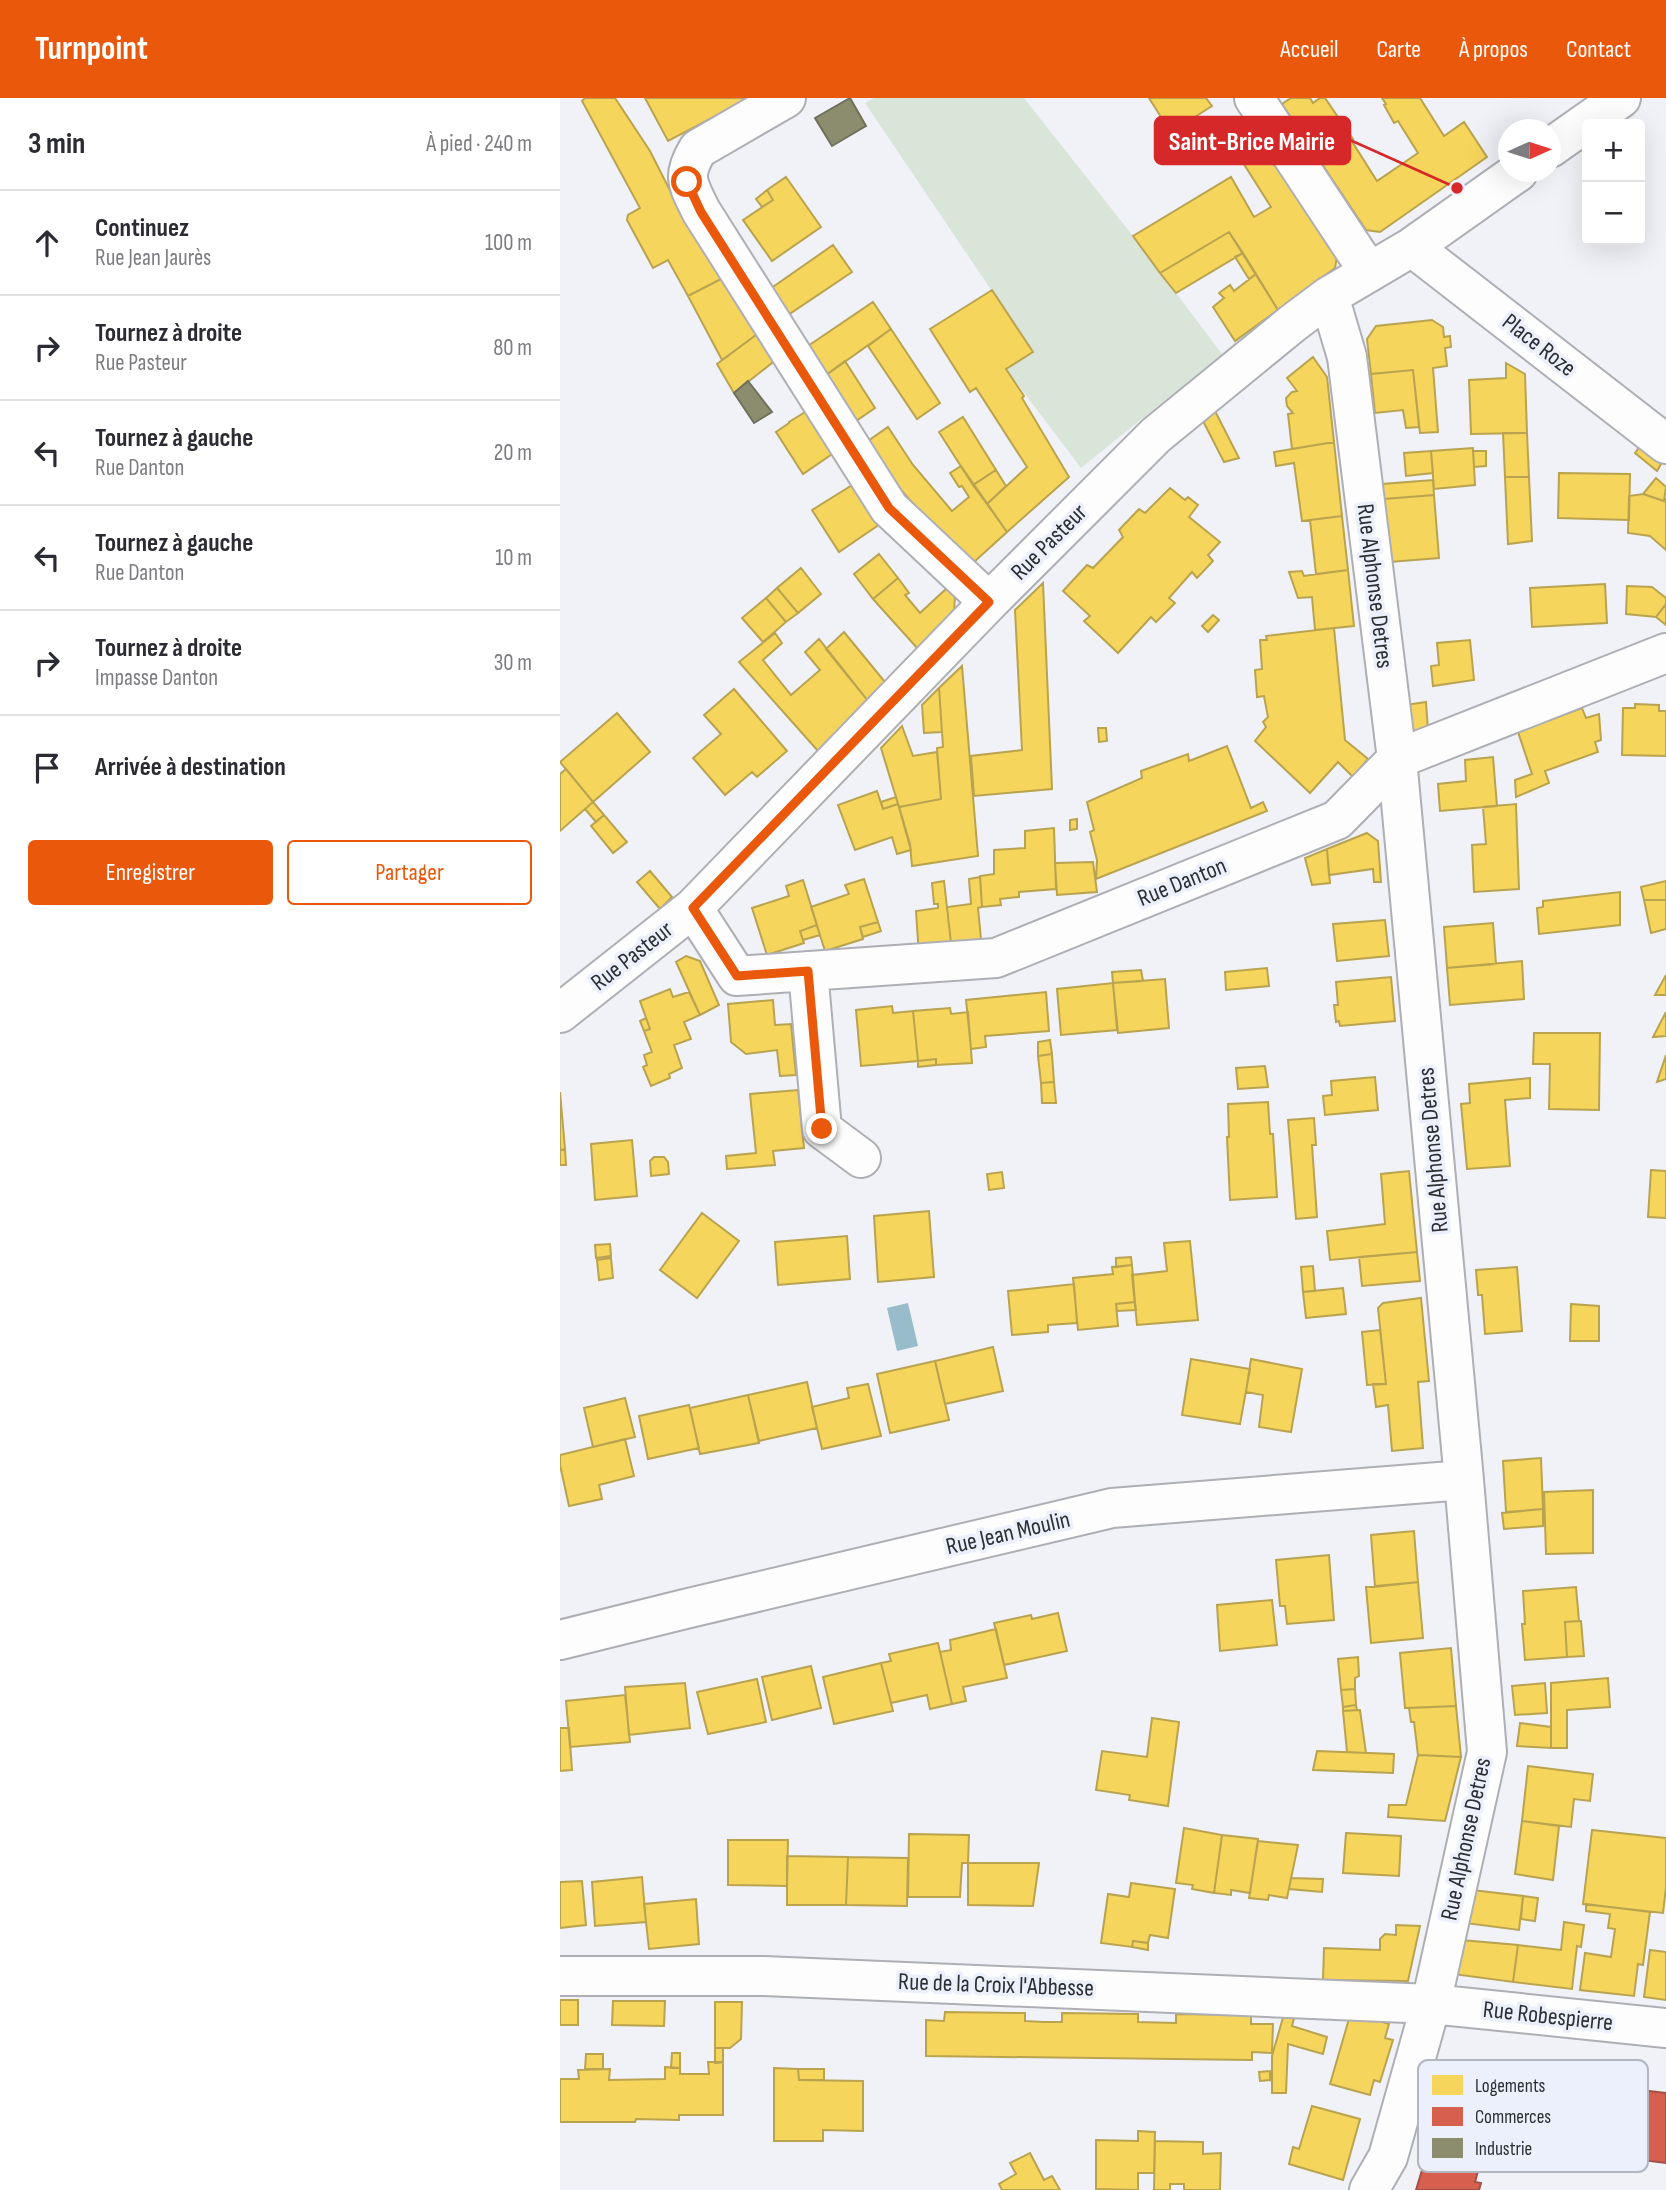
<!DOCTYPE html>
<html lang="fr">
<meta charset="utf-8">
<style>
:root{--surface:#fff;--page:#f7f7f7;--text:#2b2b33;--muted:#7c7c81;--line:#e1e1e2;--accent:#ea580c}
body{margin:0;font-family:"Sofia Sans Condensed",sans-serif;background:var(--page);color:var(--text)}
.controls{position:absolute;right:21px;top:21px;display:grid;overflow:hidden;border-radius:7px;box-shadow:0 7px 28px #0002}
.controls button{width:63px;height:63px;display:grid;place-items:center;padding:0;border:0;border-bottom:2px solid var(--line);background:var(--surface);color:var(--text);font:35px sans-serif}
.compass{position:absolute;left:938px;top:21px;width:63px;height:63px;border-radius:50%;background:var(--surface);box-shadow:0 7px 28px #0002;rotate:87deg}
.stop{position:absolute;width:21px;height:21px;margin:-16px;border:5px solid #ea580c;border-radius:50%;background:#fff}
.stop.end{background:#ea580c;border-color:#fff;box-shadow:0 2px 7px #0008}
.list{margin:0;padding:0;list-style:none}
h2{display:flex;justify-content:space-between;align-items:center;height:91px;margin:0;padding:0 28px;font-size:30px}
h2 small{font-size:23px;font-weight:400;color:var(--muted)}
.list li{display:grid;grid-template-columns:46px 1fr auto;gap:21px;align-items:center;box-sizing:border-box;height:105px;padding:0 28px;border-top:2px solid var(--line)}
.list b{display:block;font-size:26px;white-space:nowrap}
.list p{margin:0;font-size:23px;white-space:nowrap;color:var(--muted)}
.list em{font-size:23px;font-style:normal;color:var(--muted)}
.actions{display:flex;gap:14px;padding:21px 28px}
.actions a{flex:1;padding:16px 0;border:2px solid var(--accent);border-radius:7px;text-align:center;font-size:24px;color:var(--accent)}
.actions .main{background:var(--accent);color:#fff}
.icon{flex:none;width:38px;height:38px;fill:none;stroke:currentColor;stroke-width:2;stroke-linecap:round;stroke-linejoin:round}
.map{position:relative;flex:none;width:1106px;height:2092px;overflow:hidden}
header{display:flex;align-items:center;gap:42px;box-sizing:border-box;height:98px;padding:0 35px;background:var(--accent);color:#fff}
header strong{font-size:33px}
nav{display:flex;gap:38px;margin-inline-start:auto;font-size:24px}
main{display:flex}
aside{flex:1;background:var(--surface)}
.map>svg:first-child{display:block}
.green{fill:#dae5d9}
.water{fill:#98bcc9}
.homes{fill:#f6d55c;stroke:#b9a34f;stroke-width:2}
.shops{fill:#d6604d;stroke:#a35145;stroke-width:2}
.industry{fill:#8c8c6e;stroke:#6f705c;stroke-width:2}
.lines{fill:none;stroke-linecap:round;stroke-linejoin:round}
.minor-casing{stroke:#aeafb4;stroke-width:42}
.minor{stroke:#fdfdfe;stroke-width:38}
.route{stroke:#ea580c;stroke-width:9}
.labels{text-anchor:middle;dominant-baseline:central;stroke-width:7;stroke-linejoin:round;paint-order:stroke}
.street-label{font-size:24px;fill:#2c2e32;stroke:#ecf0fc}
.key{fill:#ecf0fc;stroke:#b2b6bf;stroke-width:2}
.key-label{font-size:19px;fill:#2c2e32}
.leader{fill:none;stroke:#d62828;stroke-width:2.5}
.callout-dot{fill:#d62828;stroke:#ecf0fc;stroke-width:2.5}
.callout{fill:#d62828;stroke:#d62828;stroke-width:2.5}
.callout-label{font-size:26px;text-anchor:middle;font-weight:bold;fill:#fff}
</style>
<header>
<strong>Turnpoint</strong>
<nav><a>Accueil</a><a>Carte</a><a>À propos</a><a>Contact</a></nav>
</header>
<main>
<aside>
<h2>3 min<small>À pied · 240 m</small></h2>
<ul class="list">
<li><svg class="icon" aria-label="ahead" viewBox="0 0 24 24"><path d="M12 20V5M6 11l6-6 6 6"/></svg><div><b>Continuez</b><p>Rue Jean Jaurès</p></div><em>100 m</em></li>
<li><svg class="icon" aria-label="right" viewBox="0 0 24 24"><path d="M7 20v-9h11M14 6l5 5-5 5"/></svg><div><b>Tournez à droite</b><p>Rue Pasteur</p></div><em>80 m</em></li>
<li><svg class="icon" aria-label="left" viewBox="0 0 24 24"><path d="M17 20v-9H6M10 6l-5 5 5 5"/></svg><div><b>Tournez à gauche</b><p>Rue Danton</p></div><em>20 m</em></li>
<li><svg class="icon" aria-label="left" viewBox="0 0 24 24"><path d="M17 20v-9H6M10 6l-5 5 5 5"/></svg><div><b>Tournez à gauche</b><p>Rue Danton</p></div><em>10 m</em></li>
<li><svg class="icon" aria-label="right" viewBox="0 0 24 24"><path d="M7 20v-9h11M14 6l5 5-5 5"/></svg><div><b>Tournez à droite</b><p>Impasse Danton</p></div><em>30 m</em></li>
<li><svg class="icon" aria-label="arrive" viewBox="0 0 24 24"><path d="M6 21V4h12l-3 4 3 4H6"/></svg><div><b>Arrivée à destination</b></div></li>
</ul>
<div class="actions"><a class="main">Enregistrer</a><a>Partager</a></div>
</aside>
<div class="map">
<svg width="1106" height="2092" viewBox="0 0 1106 2092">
<rect width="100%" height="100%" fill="#f0f2f8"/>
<path class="green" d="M314,0H464L573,138L662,256L521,370L446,271L473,254L305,5Z"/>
<path class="water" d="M348,1205L358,1248L337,1253L327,1210Z"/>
<path class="homes" d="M25,0H55L90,53L128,128L163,180L128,198L108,162L93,170L67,122L68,117L80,110L22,3Z
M85,0H190L108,43Z
M589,0H646L652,8L608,36L598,21L601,19Z
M731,0H750L753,5L760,0H765L793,41L760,63L722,6Z
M822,0H860L884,38L904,24L927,59L820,134L806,132L760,63L791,42L817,83L858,55L838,23L834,25L824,7L826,6Z
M705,43L778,154L775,170L718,212L669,134L600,175L573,138L671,79L694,119L711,109L680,60Z
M226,79L261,129L212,163L183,122L213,102L207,92Z
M207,92L213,102L202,109L196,101Z
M669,134L683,155L616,195L600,175Z
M273,147L292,174L228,217L210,191Z
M683,155L696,176L689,181L675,159Z
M696,176L718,212L675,243L653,209L664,200L659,195L670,187L674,193Z
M163,180L200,234L162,262L128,198Z
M432,192L473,254L446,271L464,298L462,300L509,379L447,434L427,406L467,369L416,290L410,294L370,231Z
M313,204L331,231L266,277L248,248Z
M872,222L883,229L884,239L890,238L891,249L885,250L887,268L873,270L878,334L860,335L853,272L811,276L807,241L816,228Z
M331,231L380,305L357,321L308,248Z
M200,234L217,261L174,295L157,266Z
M753,259L767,279L774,344L732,351L728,316L733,315L727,308L726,300L732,294L737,293L727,280Z
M285,263L315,310L296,323L266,277Z
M946,265L965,276L967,335L911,336L909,282L946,280Z
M853,272L859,329L846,330L843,312L815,315L811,276Z
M250,311L278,352L243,376L216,334L229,325V324Z
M655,313L679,360L664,364L643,323Z
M403,319L436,372L413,387L379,334Z
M328,329L353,367L392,413L409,399L402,388L399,389L390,375L401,368L447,434L413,465L363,417L334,384L308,343Z
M943,335H967L969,379H945Z
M774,344L782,418L742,423L734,365L716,368L714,354Z
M1080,348L1101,366L1097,373L1075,355Z
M913,350L915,387L874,391L871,353Z
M871,353L873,375L846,378L844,355Z
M913,353H926V368L914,369Z
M436,372L446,388L427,406L413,387Z
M999,375L1070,376L1069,422L998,420Z
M945,379H969L972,443L948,446Z
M1096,380L1106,389L1104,403L1083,396Z
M873,382L874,397L824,401L822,386Z
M297,384L323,424L279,454L252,412Z
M610,390L625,402L628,399L638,407L629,419L660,444L648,457L653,463L637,480L632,474L609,500L615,505L596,524L591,519L558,555L524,523L530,518L503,493L527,467L533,470L563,439L559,432L579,411L585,415Z
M1083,396L1104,403L1106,401V452L1090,438L1068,435L1069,398Z
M874,397L879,460L830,464L824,401Z
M782,418L788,472L756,476L750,422Z
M319,456L338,480L313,501L294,476Z
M241,470L261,496L238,515L217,490Z
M788,472L794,528L755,532L752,499L738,500L729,474L742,473L744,478Z
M338,480L349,495L345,497L360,515L387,490L395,498L394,514L358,551L313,501Z
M483,485L492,691L414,698L411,658L462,652L455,512Z
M1045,486L1047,525L972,529L970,490Z
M1067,488L1092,489L1106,500V506L1096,519L1066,516Z
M217,490L238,515L226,524L206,500Z
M206,500L226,524L203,544L182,520Z
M1106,506V527L1096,519Z
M653,517L659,522L648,534L642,528Z
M774,530L785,642L808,661L793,679L778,664L750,695L695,643L706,629L703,624L708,619L704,598L697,599L695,572L702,571L700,542H707L706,538Z
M284,534L325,584L308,603L266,551Z
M215,535L222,545L203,562L231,597L260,572L245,554L259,541L308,603L258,653L179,564Z
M910,542L914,582L873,588L871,568L879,567L877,545Z
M402,568L418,758L352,768L350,746L339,709L381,701L377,650L383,649L379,590Z
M379,590L382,634L364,635L362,607Z
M174,591L227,653L197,679L192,674L165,697L133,660L161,636L144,617Z
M866,604L868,632L859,636L848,628L845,607Z
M1075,606L1099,607V613H1106V658L1062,657L1063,610H1075Z
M1022,610L1026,620L1039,616L1041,642L1035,644L1038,654L985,673L989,685L956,699L955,682L972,676L958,634Z
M57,615L90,654L33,704L0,664Z
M342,628L353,658L377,654L381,701L339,709L321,650Z
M538,630H546L547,643L539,644Z
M667,648L691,710L703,704L707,713L536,781L537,762L530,734L534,732L527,704L582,680L581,673L628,656L629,663Z
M933,659L937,708L880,713L878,686L906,683L905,662Z
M6,671L33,704L0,733V676Z
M317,693L323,711L338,706L351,752L337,756L332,739L295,752L278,707Z
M336,699L338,706L323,711L321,704Z
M33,704L44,717L36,724L25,711Z
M956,706L959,791L914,794L912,747L926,746L923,709Z
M44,717L67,744L53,755L31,728Z
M517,721V731L510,732V722Z
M494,730L496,791L459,794V799L440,801L441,807L422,809L420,778L434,776V752L465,750V733Z
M807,735L818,743L821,784H814L813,771L769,777L767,751Z
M767,751L770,785L752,787L745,760Z
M533,764L537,794L497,797L495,765Z
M90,773L112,799L100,811L77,784Z
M420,779L422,809L418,810L422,851L392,854L387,809L411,806L409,781Z
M304,781L318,824L300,829L303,841L265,853L251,809L289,796L285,787Z
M243,782L257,827L240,833L244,845L207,857L192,810L229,798L226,788Z
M384,783L392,854L359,858L356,813L378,810V806H374L372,785Z
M1106,783V802H1084L1081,789Z
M1060,794V827L979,836L977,810L983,809V803Z
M1084,802H1106V831L1091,835Z
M825,822L829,858L777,863L773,826Z
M318,824L321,833L303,839L300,829Z
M933,825L936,866L887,870L884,829Z
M257,827L260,837L243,842L240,833Z
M126,858L140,863L159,907L140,917L116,864Z
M962,863L964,901L890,907L887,870Z
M707,870L709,888L666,892L665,874Z
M581,872L583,883L553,885L552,874Z
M1106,877V897H1095Z
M831,879L835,923L780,928L779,923L776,924L774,907H778L776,884Z
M605,881L609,930L558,935L553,885Z
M553,885L557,932L501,937L497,891Z
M110,891L113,899L129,894L140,917L124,924L131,941L114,947L122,970L109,976L110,980L91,988L83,969L87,967L84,957L92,954L84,933L90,931L80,903Z
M486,894L489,933L425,938L426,949L411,951L406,902Z
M213,902L215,927L231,926L236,977L220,978L217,952L186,956L171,944L168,906Z
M332,908L333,915L353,913L358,963L301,968L296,912Z
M390,910L391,916L408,914L412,965L376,967V961L358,963L353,913Z
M1106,914V938L1093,939Z
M86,920L90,931L84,933L80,923Z
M974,935H1040L1039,1012L989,1011L990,966H973Z
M490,942L492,956L478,958V944Z
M492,956L494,984L481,985L478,958Z
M1106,957V981L1097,984Z
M376,961V967L358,969V963Z
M705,968L708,989L678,991L676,970Z
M815,979L818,1012L765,1017L763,998L772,997L771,983Z
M970,980V1000L945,1002L950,1068L907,1071L901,1006L910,1005L909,986Z
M494,984L496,1005H482L481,985Z
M238,992L244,1050L213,1053L215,1067L167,1071L166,1058L196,1055L190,996Z
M0,994L5,1051L0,1052Z
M708,1004L710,1036H713L717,1099L670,1102L667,1039H669L668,1006Z
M754,1020L756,1047H752L757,1119L736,1121L728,1022Z
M72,1042L77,1098L35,1102L31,1046Z
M5,1051L6,1067H0V1052Z
M94,1059H104L108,1064L109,1076L91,1078L90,1063Z
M1091,1072L1106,1073V1120L1088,1119Z
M849,1073L857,1154L770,1162L767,1133L825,1126L821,1076Z
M442,1074L444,1090L429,1092L427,1076Z
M369,1113L374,1179L318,1184L314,1118Z
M142,1115L179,1143L137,1200L100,1172Z
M287,1138L290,1181L218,1187L215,1144Z
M630,1143L638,1222L577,1227L572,1177L607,1173L604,1145Z
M50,1146L51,1158L36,1160L35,1147Z
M857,1154L860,1183L802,1188L799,1159Z
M571,1159L572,1167L556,1169V1160Z
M51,1160L53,1180L39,1182L37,1162Z
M572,1167L575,1204L556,1206L558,1228L518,1232L513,1180L553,1176L552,1169Z
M753,1168L755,1193L743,1194L741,1169Z
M957,1169L962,1233L925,1236L922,1197H918L916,1172Z
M514,1186L517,1225L488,1227V1234L452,1237L448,1193Z
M783,1190L786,1216L746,1220L743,1194Z
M861,1200L869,1283L858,1284L863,1350L832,1353L828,1307L816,1309L813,1286H826L818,1210L823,1205Z
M575,1204L576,1212L557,1213L556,1206Z
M1011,1206L1039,1208V1243H1010Z
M820,1232L826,1286L807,1287L802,1234Z
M433,1249L443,1293L385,1306L375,1263Z
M631,1261L690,1271L680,1326L622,1317Z
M691,1261L742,1271L731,1334L699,1329L703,1297L686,1294Z
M375,1263L389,1322L330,1335L317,1276Z
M247,1284L257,1330L199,1343L188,1297Z
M308,1286L321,1338L262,1351L252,1309L289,1300L287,1290Z
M188,1297L199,1345L140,1356L130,1310Z
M65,1300L75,1339L33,1349L24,1310Z
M129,1307L139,1350L88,1361L79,1318Z
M65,1341L74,1378L39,1387L42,1401L9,1408L0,1367V1357Z
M981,1360L983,1411L946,1414L943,1363Z
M1033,1392V1455L986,1456L984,1394Z
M983,1411V1428L944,1431L942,1415Z
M854,1433L858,1484L815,1489L811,1437Z
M769,1457L774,1522L727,1526L725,1508H720L716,1462Z
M858,1484L863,1540L811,1545L806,1489Z
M1016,1489L1019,1523L1005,1524L1007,1559L965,1562L962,1526H965L963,1493Z
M712,1502L717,1547L660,1553L657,1507Z
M498,1515L507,1553L444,1567L434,1525L471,1517L472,1521Z
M1021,1523L1024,1558L1007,1559L1005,1524Z
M436,1531L447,1580L403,1589L406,1603L392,1606L380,1554L391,1552L390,1542Z
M378,1545L392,1606L370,1611L367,1597L331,1605L321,1565L331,1563L329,1556Z
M891,1550L896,1608L845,1610L840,1555Z
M798,1559L799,1578L795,1580V1591L781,1592L778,1561Z
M321,1565L333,1613L274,1626L263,1579Z
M251,1568L261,1610L212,1622L202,1579Z
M1048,1580L1050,1609L1007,1612V1650H991V1585Z
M197,1581L206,1624L148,1636L137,1594Z
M125,1585L130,1630L69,1637L65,1589Z
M985,1585L987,1615L955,1617L952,1588Z
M795,1591L796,1607L783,1609L781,1592Z
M65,1597L70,1644L10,1649L6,1603Z
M796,1607L797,1612L783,1613V1609Z
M896,1608L901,1659L858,1657L854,1624H851L849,1610Z
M800,1612L806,1655L787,1654L783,1613Z
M592,1620L619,1624L608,1708L569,1702L570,1697L536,1692L542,1653L587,1659Z
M960,1625L991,1629V1650L957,1648Z
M0,1630H9L12,1672L0,1673Z
M757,1653L834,1656L833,1675L753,1672Z
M858,1657L901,1659L885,1723L828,1719L829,1707H846Z
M968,1668L1033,1676L1030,1703L1014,1701L1011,1729L962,1723Z
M962,1723L999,1728L993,1782L955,1776Z
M624,1730L662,1737L654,1795L632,1791L633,1787L616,1785Z
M1032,1732L1106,1740V1789L1103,1815L1023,1806Z
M786,1735L841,1738L839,1778L783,1775Z
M349,1736L409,1737L408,1765H402L400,1799H348Z
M662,1737L698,1741L690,1795L671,1792V1797L654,1795Z
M168,1742H228L227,1788L168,1787Z
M698,1743L738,1747L727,1800L709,1797L708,1802L689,1800Z
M227,1758L288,1759L286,1807H227Z
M288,1759L348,1760L347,1808L286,1807Z
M408,1765H479L473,1808L408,1807Z
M82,1779L86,1824L35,1828L32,1784Z
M731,1780L763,1781L762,1794L729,1791Z
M22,1783L26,1827L0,1830V1784Z
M571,1785L615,1791L608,1840L590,1837L588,1845L573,1843L572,1849L541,1845L548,1796L569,1799Z
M912,1792L963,1798L959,1832L905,1825Z
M963,1798L978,1800L975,1823L961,1821Z
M136,1801L139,1846L89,1851L84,1806Z
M1026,1806L1090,1814L1083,1867L1078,1866L1074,1898L1020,1892L1025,1855L1051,1859L1055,1831L1048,1830L1050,1816L1026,1813Z
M1004,1824L1024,1827L1021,1849L1017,1848L1012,1891L953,1884L958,1847L1001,1852Z
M836,1827L860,1828L848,1883L763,1882L764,1850L820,1852V1841L825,1836L836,1837Z
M901,1842L958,1847L953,1884L893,1876Z
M573,1843L588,1845V1852L572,1849Z
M1090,1852L1106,1854V1902L1084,1899Z
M0,1902H18V1927H0Z
M53,1903H105L104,1928L52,1927Z
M155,1904H182L181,1941L170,1950H155Z
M385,1914L465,1915V1923L483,1924H502V1915L578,1916V1924L616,1925V1916L691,1917V1926H713L712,1955L692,1954V1962L366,1958V1922L384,1923Z
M791,1914L829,1926L825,1940L833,1942L820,1984L814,1982L810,1997L770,1986Z
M724,1916H735L732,1928L767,1939L763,1956L728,1946L726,1995H712V1958Z
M155,1950H163V1964L155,1965Z
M112,1955H120V1970H111Z
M26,1956H43V1971H25Z
M148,1964H163V2017H119V2022L76,2021L75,2024H0V1981H19L18,1972L50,1971L49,1982L105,1981V1969L120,1970V1976H149Z
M214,1970L238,1971L239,1982L303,1983V2033L263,2032V2043H214Z
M238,1971H264V1982H239Z
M710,1973V1982L700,1983L699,1974Z
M752,2008L800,2021L783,2082L729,2066L733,2049L739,2051Z
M578,2033L595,2034L594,2075H578V2092L536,2091V2042L578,2043Z
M595,2043L643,2044V2056L661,2055L660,2092H624V2086H610V2092H594Z
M470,2055L484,2082L492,2078L500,2092H442L439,2086L456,2076L450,2065Z"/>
<path class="shops" d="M892,1973L947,1979L946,1976L1106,1995V2065L948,2045L939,2038L940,2034L930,2033L923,2056L928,2057L924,2073H918L915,2084L921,2085L919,2092H856Z"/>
<path class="industry" d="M290,0L306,28L272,48L255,20Z
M188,283L212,314L194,325L174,295Z"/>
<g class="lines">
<defs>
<path id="minor" d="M226,0L138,51C121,79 128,86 141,113L329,410L429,504
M694,0L809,174
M990,50L1061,0
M852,149L1106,346
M769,198L787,259L837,661L904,1382L927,1654L871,1906L828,2059L809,2092
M133,810L177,878L436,860L777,722L837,661L1106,555
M248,873L262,1031L301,1060
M0,915L133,810L429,504L596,337L733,225L769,198L852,149L958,74
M0,1542L125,1511L552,1410L904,1382
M0,1878H204L871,1906L1106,1930"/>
</defs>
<use href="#minor" class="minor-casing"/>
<use href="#minor" class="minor"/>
</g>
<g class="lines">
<path class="route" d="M127,84L141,114L329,410L429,504L133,810L177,878L248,873L262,1031"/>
</g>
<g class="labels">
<g class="street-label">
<text transform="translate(979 247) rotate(38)">Place Roze</text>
<text transform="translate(489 444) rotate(-45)">Rue Pasteur</text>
<text transform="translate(815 488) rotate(83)">Rue Alphonse Detres</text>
<text transform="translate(622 784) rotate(-22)">Rue Danton</text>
<text transform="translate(72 858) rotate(-38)">Rue Pasteur</text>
<text transform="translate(873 1052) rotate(-95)">Rue Alphonse Detres</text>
<text transform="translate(448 1435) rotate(-13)">Rue Jean Moulin</text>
<text transform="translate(906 1741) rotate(-78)">Rue Alphonse Detres</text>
<text transform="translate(436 1887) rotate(2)">Rue de la Croix l'Abbesse</text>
<text transform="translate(988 1918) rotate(6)">Rue Robespierre</text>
</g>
</g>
<rect x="858" y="1962" width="230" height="112" rx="10" class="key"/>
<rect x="872" y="1977" width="31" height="20" fill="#f6d55c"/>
<rect x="872" y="2009" width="31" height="19" fill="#d6604d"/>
<rect x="872" y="2040" width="31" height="20" fill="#8c8c6e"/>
<g class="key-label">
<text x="915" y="1994">Logements</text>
<text x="915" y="2025">Commerces</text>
<text x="915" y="2057">Industrie</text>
</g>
<path class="leader" d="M897 90L790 42"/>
<circle class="callout-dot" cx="897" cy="90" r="7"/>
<rect class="callout" x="595" y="19" width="195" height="47" rx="7"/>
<g class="callout-label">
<text x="692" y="52">Saint-Brice Mairie</text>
</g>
</svg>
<div class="controls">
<button>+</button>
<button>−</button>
</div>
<svg class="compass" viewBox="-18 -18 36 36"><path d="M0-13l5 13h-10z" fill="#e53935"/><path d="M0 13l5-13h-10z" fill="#7c7c81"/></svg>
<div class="stop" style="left:127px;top:84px"></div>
<div class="stop end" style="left:262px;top:1031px"></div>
</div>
</main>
